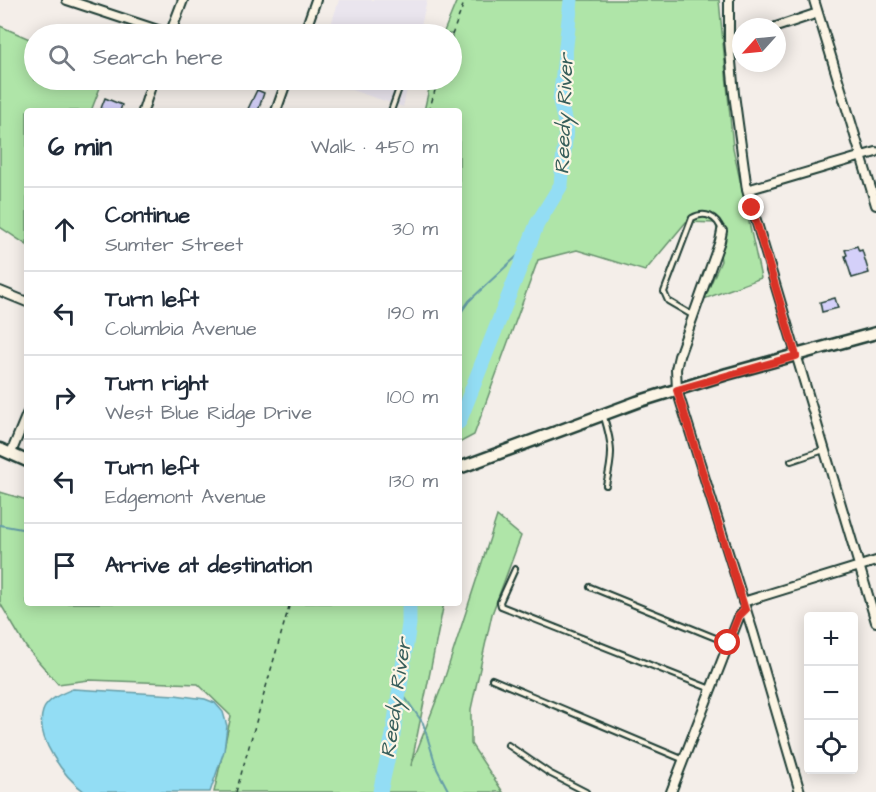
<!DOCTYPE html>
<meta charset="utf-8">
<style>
:root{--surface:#fff;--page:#f2f2f3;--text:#1f2937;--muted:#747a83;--line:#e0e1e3}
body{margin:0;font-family:"Architects Daughter",sans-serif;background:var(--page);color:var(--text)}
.controls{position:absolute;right:18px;bottom:18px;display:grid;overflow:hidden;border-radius:6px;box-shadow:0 3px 15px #0003}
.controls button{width:54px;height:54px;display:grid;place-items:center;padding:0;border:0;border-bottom:2px solid var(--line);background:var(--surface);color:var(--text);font:30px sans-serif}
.compass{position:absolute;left:732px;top:18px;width:54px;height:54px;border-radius:50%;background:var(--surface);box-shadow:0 3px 15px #0003;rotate:243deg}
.stop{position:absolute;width:18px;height:18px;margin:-14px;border:4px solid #d93025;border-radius:50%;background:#fff}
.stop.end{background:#d93025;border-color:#fff;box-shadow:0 2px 6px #0008}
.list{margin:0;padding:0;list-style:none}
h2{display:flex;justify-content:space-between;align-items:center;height:78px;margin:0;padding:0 24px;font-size:26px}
h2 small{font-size:20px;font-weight:400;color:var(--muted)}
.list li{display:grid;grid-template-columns:39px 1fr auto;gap:18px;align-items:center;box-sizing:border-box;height:84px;padding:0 24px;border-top:2px solid var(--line)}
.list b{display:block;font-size:22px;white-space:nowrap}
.list p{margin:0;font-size:20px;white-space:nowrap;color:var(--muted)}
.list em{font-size:20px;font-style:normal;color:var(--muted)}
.icon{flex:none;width:33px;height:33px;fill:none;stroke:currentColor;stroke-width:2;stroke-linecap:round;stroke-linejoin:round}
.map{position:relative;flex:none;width:876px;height:792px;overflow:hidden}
.search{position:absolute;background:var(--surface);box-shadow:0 3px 15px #0003;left:24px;top:24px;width:438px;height:66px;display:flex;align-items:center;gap:15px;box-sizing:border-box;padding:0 21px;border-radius:33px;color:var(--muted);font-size:22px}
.panel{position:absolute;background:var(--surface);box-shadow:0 3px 15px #0003;left:24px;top:108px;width:438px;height:498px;border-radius:6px}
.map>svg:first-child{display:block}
.built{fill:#eae5ee}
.green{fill:#afe5a8;stroke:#67916e;stroke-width:1.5}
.water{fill:#93ddf4;stroke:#659da7;stroke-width:1.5}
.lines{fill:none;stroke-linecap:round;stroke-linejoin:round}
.stream{stroke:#659da7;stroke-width:2}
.river{stroke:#93ddf4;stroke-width:15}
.building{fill:#d4d0f9;stroke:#1f3d34;stroke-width:1.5}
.lane-casing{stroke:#1f3d34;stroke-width:8}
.street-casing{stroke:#1f3d34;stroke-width:12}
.secondary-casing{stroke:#1f3d34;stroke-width:15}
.path{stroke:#1f3d34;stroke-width:1.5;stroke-dasharray:4.5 4.5;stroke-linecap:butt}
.lane{stroke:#fcf5e5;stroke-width:4}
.street{stroke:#fcf5e5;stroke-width:8}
.secondary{stroke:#fcf5e5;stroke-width:10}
.route{stroke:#d93025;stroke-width:8}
.labels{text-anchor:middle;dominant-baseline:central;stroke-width:4.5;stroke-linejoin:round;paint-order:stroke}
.water-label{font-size:21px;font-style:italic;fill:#365d5a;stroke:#fcf5e5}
</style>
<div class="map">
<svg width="876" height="792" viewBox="0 0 876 792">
<rect width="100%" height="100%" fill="#f4eee9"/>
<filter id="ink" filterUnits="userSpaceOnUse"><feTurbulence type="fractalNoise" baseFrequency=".0167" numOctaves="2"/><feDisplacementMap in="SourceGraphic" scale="12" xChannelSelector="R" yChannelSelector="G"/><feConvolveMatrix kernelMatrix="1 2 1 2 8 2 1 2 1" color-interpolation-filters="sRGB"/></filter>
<g filter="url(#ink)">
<path class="built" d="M339,0H427L419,34H328Z
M321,80H409L403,107Z"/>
<path class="green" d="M457,0H719L733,148L761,278L704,299L721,261L716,223L686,222L645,271L577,250L538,260L474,435L459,443V111H424L431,80H452V34H443Z
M0,26L34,41V80H103L91,111H27V245L0,227Z
M0,492L27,500V603H444L411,766L443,683L497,516L521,536L492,614L471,709V744L503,792H214L231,716L198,684L89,680L58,684L26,647L0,603Z"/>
<path class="water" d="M73,689L175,695L205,699L215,703L223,712L227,726L224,751L210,792H85C65,778 34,737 43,711C47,699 63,693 73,689Z"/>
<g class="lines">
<path class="stream" d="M459,315L469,301L529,245
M0,525L27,530
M399,689L423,723L437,769L449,792"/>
<path class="river" d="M459,422L537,224L561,185L566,128L560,101L571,0
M380,792L393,735L409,624V603"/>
</g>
<path class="building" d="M257,90L264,93L258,111H247Z
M105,98L122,105L120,111H100Z
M857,246L859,251L862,250L869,273L852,278L845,256L847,255L845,250Z
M835,298L838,308L822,312L820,302Z"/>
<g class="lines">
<defs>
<path id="lane" d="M391,111L402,80
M692,315L668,301L664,292L692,218C705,211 717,216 722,231
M604,417C613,447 613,455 606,485
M791,461L824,450
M515,569L500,602L501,606L711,689
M590,587L728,643
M492,679L682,759
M508,745L549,773L586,792"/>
<path id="street" d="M67,0L170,34
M729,0V40L734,94L747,190L876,622
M814,0L876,205
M776,27L818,13
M170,34L183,0
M304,34L316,0
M729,40L741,37
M143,111L153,80
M276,111L287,80
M747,190L876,152
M722,231L720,241L679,356L676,369L677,390L753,632L800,792
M0,291L27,302
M11,453L27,414
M743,602L876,561
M671,792L739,617L745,610"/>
<path id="secondary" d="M0,449L27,461
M459,468L637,402L727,374L876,333"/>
</defs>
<use href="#lane" class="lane-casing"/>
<use href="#street" class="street-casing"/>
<use href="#secondary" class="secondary-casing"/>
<path class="path" d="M452,35L465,0
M429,111L438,80
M236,792L290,603"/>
<use href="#lane" class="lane"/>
<use href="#street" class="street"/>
<use href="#secondary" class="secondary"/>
</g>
</g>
<g class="lines" filter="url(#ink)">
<path class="route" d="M728,643L739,616L745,610L677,390L796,356L752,208"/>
</g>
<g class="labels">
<g class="water-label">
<text transform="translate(564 114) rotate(-88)">Reedy River</text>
<text transform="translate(396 698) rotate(-82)">Reedy River</text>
</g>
</g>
</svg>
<div class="controls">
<button>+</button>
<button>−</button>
<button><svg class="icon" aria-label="locate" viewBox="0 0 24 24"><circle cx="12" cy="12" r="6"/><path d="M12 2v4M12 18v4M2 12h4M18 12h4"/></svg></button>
</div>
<svg class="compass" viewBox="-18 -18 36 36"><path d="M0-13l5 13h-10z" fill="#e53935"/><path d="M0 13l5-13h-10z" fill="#747a83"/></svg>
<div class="stop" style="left:728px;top:643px"></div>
<div class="stop end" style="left:752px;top:208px"></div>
<div class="search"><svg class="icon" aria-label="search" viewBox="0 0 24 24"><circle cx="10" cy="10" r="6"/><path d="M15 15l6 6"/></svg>Search here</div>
<section class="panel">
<h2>6 min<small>Walk · 450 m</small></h2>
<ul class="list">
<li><svg class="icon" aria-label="ahead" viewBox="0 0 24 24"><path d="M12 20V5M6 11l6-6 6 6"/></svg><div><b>Continue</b><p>Sumter Street</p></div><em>30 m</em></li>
<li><svg class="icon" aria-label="left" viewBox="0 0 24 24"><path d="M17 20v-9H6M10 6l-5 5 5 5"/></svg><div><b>Turn left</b><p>Columbia Avenue</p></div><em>190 m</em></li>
<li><svg class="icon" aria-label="right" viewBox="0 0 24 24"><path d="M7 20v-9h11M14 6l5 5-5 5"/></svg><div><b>Turn right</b><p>West Blue Ridge Drive</p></div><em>100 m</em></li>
<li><svg class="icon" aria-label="left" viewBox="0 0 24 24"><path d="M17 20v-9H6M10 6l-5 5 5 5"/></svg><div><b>Turn left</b><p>Edgemont Avenue</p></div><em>130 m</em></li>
<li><svg class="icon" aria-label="arrive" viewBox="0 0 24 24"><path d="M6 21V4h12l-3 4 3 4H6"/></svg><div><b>Arrive at destination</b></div></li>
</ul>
</section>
</div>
